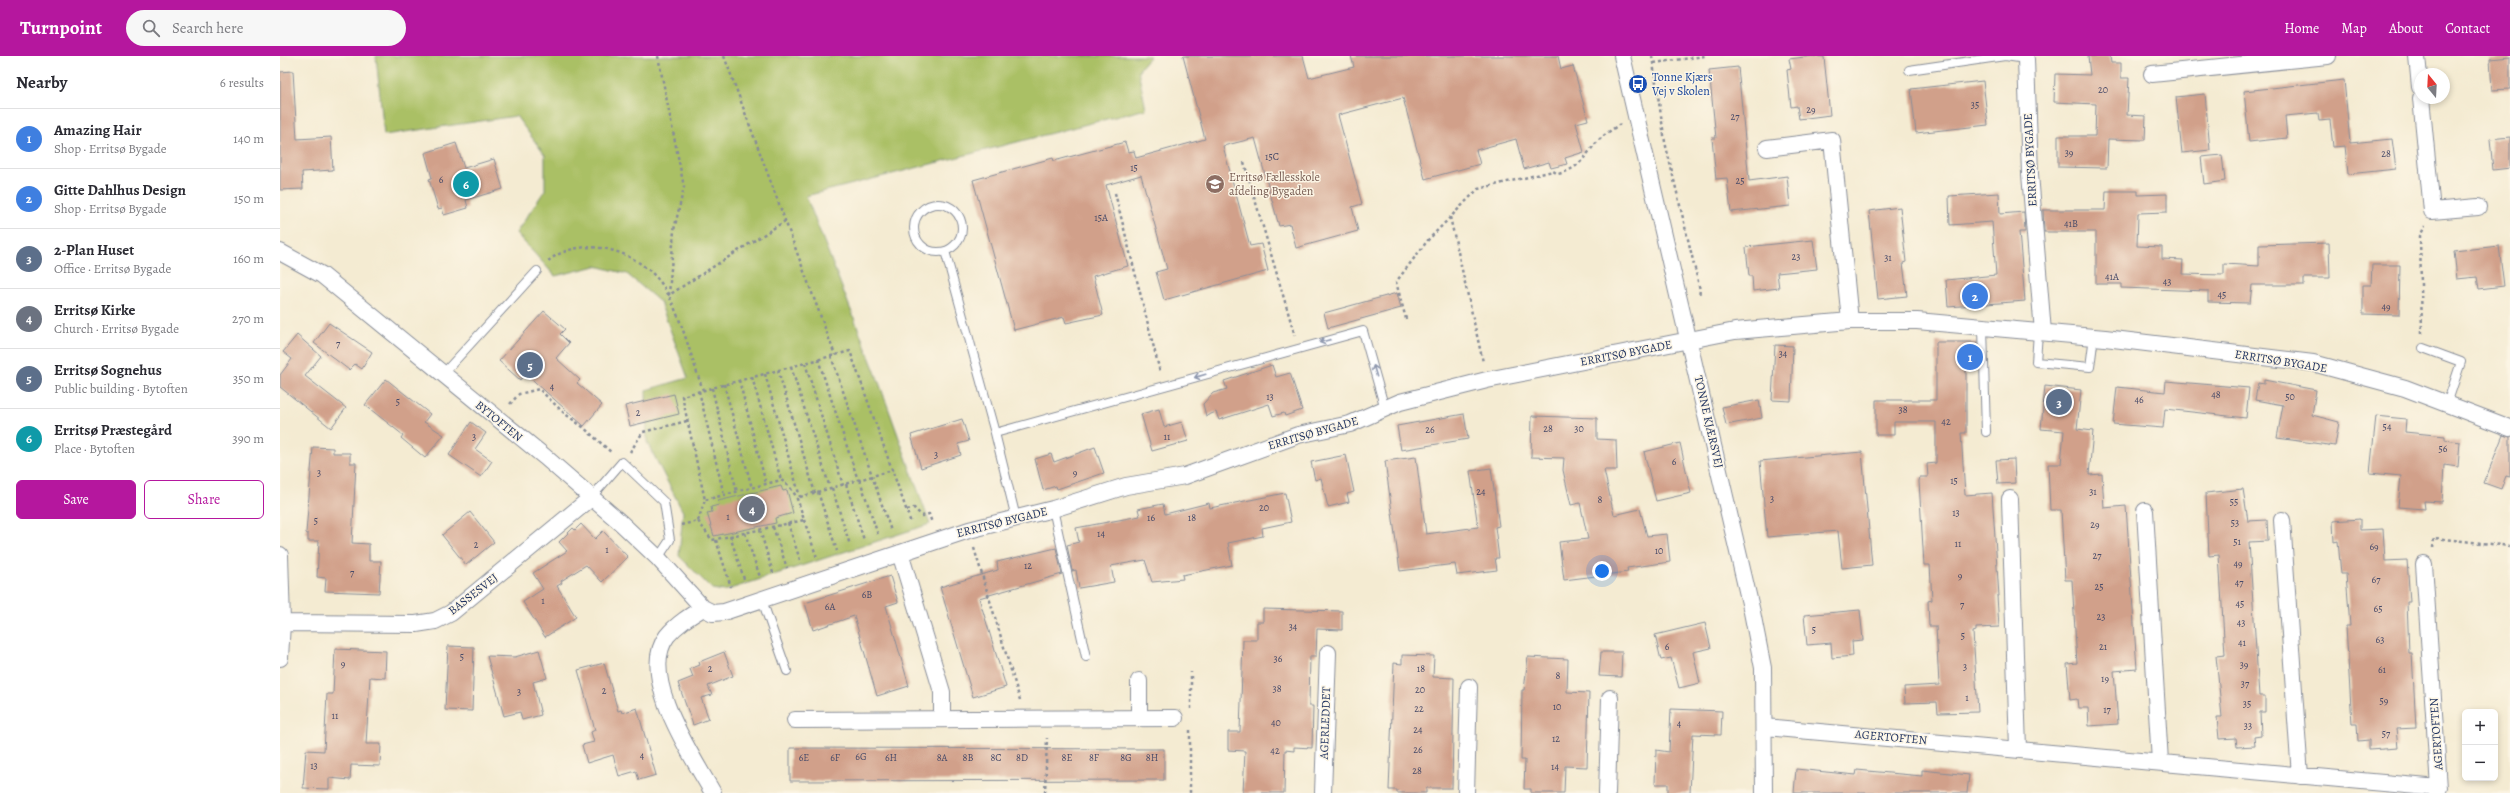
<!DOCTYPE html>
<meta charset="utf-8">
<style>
:root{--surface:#fff;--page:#f7f7f7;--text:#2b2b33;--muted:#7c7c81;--line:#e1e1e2;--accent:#b5179e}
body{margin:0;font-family:Alegreya,serif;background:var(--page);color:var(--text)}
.controls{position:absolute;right:12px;bottom:12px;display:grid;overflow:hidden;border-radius:6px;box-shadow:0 2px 6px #0003}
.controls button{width:36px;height:36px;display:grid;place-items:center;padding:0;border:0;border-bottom:1px solid var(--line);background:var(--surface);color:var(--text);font:20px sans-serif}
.compass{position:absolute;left:2134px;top:12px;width:36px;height:36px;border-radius:50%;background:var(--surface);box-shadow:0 2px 6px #0003;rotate:342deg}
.you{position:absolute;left:1322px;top:515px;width:14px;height:14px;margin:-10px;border:3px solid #fff;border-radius:50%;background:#1a73e8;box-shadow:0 0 0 6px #1a73e833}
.badge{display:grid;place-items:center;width:26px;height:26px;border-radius:50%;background:var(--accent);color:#fff;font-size:13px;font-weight:700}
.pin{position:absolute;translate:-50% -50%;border:2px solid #fff;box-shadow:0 1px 4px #0006}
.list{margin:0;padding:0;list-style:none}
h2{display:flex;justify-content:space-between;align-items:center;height:52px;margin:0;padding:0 16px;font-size:17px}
h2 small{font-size:13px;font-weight:400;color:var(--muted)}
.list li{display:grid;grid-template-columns:26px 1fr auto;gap:12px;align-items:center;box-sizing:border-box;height:60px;padding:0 16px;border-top:1px solid var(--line)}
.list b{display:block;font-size:15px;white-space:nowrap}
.list p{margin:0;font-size:13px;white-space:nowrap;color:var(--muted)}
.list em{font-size:13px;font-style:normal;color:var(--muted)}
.actions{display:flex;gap:8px;padding:12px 16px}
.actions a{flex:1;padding:9px 0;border:1px solid var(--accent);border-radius:6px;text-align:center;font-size:14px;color:var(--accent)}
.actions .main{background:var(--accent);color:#fff}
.icon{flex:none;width:22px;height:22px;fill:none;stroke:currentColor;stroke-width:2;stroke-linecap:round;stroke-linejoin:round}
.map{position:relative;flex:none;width:2230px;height:737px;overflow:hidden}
header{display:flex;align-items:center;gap:24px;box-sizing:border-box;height:56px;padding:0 20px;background:var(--accent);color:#fff}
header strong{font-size:19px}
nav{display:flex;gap:22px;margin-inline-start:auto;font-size:14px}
.search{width:280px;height:36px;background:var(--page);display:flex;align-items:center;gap:10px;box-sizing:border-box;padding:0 14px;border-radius:22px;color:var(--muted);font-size:15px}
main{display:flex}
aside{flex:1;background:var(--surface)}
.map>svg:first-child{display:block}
.green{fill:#aac065;stroke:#627862}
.building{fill:#d1a08a}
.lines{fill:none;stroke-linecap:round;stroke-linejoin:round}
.lane-casing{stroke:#888d98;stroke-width:10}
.street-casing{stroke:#888d98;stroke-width:18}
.path{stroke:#888d98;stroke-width:2.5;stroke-dasharray:3 3;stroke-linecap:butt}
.lane{stroke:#fff;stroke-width:8}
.street{stroke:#fff;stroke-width:16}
.oneway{stroke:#8d97ae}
.labels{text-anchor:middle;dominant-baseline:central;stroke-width:3;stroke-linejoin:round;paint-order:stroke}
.number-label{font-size:10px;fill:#484b69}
.transit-label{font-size:12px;fill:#164399;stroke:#fcf5e5;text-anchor:start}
.street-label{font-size:12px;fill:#1b2f5e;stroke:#fcf5e5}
.education-label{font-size:12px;fill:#785e54;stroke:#fcf5e5;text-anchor:start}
</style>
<header>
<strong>Turnpoint</strong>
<div class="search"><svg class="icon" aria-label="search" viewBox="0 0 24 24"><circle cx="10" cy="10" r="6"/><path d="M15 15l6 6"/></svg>Search here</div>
<nav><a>Home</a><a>Map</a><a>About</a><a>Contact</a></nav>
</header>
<main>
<aside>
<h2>Nearby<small>6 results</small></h2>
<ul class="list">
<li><span class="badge" style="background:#3f7fe0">1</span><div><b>Amazing Hair</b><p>Shop · Erritsø Bygade</p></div><em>140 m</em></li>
<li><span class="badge" style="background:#3f7fe0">2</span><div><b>Gitte Dahlhus Design</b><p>Shop · Erritsø Bygade</p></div><em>150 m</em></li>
<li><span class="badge" style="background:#5c6f8a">3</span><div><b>2-Plan Huset</b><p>Office · Erritsø Bygade</p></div><em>160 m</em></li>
<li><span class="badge" style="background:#6b7280">4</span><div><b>Erritsø Kirke</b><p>Church · Erritsø Bygade</p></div><em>270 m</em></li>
<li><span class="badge" style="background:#5c6f8a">5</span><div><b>Erritsø Sognehus</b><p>Public building · Bytoften</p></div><em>350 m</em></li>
<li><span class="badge" style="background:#0f9aa8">6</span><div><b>Erritsø Præstegård</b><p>Place · Bytoften</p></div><em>390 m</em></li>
</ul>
<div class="actions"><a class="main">Save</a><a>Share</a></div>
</aside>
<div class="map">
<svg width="2230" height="737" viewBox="0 0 2230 737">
<rect width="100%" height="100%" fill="#fcf5e5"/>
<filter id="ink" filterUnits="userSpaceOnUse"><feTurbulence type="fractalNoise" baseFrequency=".025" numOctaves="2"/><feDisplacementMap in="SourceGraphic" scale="8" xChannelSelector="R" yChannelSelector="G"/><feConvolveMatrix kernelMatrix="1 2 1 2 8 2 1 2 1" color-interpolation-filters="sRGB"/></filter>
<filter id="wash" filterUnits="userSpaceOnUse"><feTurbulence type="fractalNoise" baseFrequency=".012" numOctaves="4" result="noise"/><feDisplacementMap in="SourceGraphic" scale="16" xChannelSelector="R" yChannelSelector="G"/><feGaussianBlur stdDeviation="0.9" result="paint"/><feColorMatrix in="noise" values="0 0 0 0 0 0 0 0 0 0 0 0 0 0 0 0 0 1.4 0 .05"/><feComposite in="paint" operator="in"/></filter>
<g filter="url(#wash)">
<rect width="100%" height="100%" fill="#f4ebd2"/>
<path class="green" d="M96,0H870L858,15L866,53L526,140L596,318L650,468L444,535L432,533L399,500L403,456L367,386L366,334L408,322L380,246L347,218L316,210L275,220L236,177L265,134V99L236,60L104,79Z"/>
<g id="blocks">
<path class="building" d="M903,0H1023L1029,22L1074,11L1071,0H1278L1281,13L1293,10L1308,64L1296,67L1304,96L1285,102L1287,108L1271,112L1269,106L1244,113L1236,83L1196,94L1200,108L1145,123L1123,42L1058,59L1082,148L1072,151L1078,175L1016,192L1010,168L999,170L975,82L943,90L970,190L981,188L988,215L884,244L876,216L887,213L861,119L826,129L848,210L813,220L823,259L786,267L784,261L734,274L693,124L773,102L774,105L845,86L848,96L854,95L856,102L925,83Z
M1532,0L1544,1L1550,59L1519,63L1517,50L1511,51L1507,14L1511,13L1509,3Z
M1808,0H1830L1831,7H1841V22H1849L1847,59L1866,60L1865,84L1828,83L1827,112L1778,111V80H1815L1816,48L1774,46L1775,18L1810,19Z
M2230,1V33L2212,34L2210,3Z
M1458,11L1469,125L1507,120L1510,150L1451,156L1447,122L1436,123L1432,82H1436L1429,14Z
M13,15L17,83L51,81L53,114L22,116L23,133L0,134V16Z
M2064,24L2070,87L2112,83L2116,113L2068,118L2065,90L2053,91L2050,64L2039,65L2038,57L2005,60L2007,82L1969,86L1964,35Z
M1703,25L1708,69L1636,77L1631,33Z
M1925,38L1930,94L1902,97L1896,41Z
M2230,81V112L2213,114L2210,83Z
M176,87L184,112L214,103L223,133L186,144L188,152L164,159L162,152L158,153L149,123L152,122L145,97Z
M1942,99L1945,125L1924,128L1921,101Z
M1826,135H1858V139L1887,138V156L1858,157L1857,190L1882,191V203L1903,204L1902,218L1944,219V208L1979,210V189L2049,187L2050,222H2024V229H1972L1970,247L1928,246V235L1841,232V228H1816V176H1764L1763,154H1825Z
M1719,137L1720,158L1744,156L1745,176H1739L1745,245L1668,251L1666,224L1716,219L1712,166L1670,169L1669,140Z
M1620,151L1626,206L1623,207L1627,240L1598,243L1589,155Z
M1533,184L1537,213L1497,217L1499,232L1473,235L1472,220H1469L1466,191Z
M2219,190L2224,230L2199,233L2197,221L2177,223L2174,195Z
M2092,209H2120L2119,259L2083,258V229H2091Z
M1117,237L1121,252L1048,272L1044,257Z
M264,255L285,273L280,278L289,287L276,302L300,324L297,327L322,349L304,370L245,317L240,324L219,305Z
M49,267L92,296L82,313L75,308L69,314L34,287Z
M17,279L41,300L25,320L66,352L51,372L0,331V319L12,303L3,296Z
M1656,286H1697V314H1686V377H1681L1685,439L1712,437L1719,540H1717L1719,571L1696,572V575L1693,576L1698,656L1658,657L1657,646L1625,647L1624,631L1659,629L1656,570H1649L1648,545L1652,544L1650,509H1644L1639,425L1640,421H1648L1647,408L1656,407V366H1614V379H1596V344H1656Z
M1495,289L1513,290L1511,345L1492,344Z
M992,309L996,321L1010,317L1022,354L1005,360L1004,357L993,360L989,348L939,364L936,356L926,360L923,348L933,337L947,333L944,325Z
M106,323L150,358L144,366L164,379L145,402L121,382L123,379L85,349Z
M1984,324L2036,334L2032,359L2059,366L2055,390L1997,382L2003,349L1975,344L1978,327L1984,328Z
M1886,325L1969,332L1966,362L1885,353L1883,372L1833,368L1837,331L1885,336Z
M1765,330L1801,334L1797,373L1813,375L1809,419L1822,418L1824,452L1846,450L1857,613L1834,615L1838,668L1809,670L1808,652H1798L1797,643L1790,644L1787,608L1797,607L1792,524H1785L1781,454H1770L1768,408H1781L1784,375L1761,373Z
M394,338L399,358L350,370L345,350Z
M1479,344L1482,362L1446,369L1442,351Z
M879,353L884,371L902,366L908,385L872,395L861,358Z
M1184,358L1188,383L1121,394L1117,370Z
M1252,360L1317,362V383L1336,384L1337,414H1324L1334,459L1360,453L1367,480L1387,478L1390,506L1347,512L1348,516L1284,524L1279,486L1308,483L1300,447L1291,449L1283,414L1284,402L1251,401Z
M2096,360L2126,363L2125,376L2165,380V384L2180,386L2178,411L2164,409L2162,446L2144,445L2145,453L2118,451L2121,420L2090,417Z
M682,363L689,385L678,388L681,399L641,412L631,379Z
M191,366L206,377L195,393L212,405L201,421L169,399Z
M2223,379L2230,381V421L2226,420L2221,433L2204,427Z
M1400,387L1411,437L1376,445L1364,396Z
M33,391L53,392V397H70V407H76L72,487L89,488V505H101L99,537L45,535L46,522L37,521L39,485H28V478L26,477Z
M815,391L824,417L777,433L776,430L763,434L755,403L771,398L774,406Z
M1582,396L1592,509L1562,512L1558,475L1487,481L1480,405Z
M1066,399L1074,436L1067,438L1069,446L1048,451L1041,422L1035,424L1031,406Z
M1136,401L1146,478L1198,471L1190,415L1211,412L1219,470L1215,471L1219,502H1215L1217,514L1177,519L1175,508L1120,515L1105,405Z
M1734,403L1735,427L1718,428L1716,404Z
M501,430L503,435L507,434L513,457L495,462L496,467L434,480L427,457L432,456L431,451L439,449L438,445Z
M1963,433L1968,465L1987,464L1988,485L1969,486L1979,640H1985V656H1980L1981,680L1974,681L1975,690L1957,691L1956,682L1939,683L1937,661H1942L1936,600L1945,599L1939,499L1929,500L1926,437Z
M1005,437L1011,466L982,472L983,480L948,487L952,509L902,519L903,523L872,526L865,504L831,510L834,526L799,532L796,514L792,515L787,489L799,486L796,472L860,460L858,453L883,448L885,458L929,447L930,452Z
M190,456L214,486L186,509L162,479Z
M2080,463V474L2103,473L2105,505L2127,504L2130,546H2127L2129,597H2132L2136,672L2116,673L2118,692L2089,694V684L2078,685L2077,668H2072L2066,570H2070L2066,518H2061L2058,485L2054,486L2053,465Z
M301,468L315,483L323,475L348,501L322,526L306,509L281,525L282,527L277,530L296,561L265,581L243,546L263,533L253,517L287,495L279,486L293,472L295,474Z
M776,492L782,518L699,542L726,631L693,641L660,531L718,514L717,506Z
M610,520L618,546L606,550L629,630L597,640L574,560L533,574L525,547Z
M983,553L1062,555V574L1037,573L1036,600H1030L1029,650H1033L1032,692L1014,691V695L1005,694L1004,737H963L965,695L948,694V676H960L963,584H977V566H983Z
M1580,554L1583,584L1572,585L1573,600L1552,602L1551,587L1527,589L1524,559Z
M1425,567L1431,592L1413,596L1420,627L1399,632L1391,602L1381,604L1375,579Z
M168,590L194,591L192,655L165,654Z
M55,593L106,595L105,622L90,621L86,688H101L100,710L71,709L70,724L49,722V733L23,732L26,694L44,695L47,638H53Z
M259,594L267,622L253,626L261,659L242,664L240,656L224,660L207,600L235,601Z
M444,596L453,620L428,630L432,639L421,642L429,663L413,669L398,627L413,621L410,613L420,609L419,606Z
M1321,596H1342L1341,621L1319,620Z
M1122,599L1154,600L1153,621L1174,622L1172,732H1146V737H1117V734H1109L1114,607L1122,608Z
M1248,601L1288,603L1287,636L1309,637L1307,711L1285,710L1284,737H1251V733H1244L1245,704H1241L1242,634H1244Z
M324,607L338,655L341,654L342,657L357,652L376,719L359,724L356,715L339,720L333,699L307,707L302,689L314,686L311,676L315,674L298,614Z
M1391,653L1442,655L1441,679L1413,678L1410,737H1388V728H1375L1376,694L1389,696Z
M510,692L884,693V724L510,725Z
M1516,713L1576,719L1577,714L1642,720V714L1689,719L1687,737H1514Z"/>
</g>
</g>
<g filter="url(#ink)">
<use href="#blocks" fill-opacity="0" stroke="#888d98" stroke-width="1"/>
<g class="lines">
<defs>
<path id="lane" d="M1629,14L1725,0L1746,3
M634 172a24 24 0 1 1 48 0a24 24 0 1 1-48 0Z
M665,195L715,377
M1703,271L1706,376
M1758,276L1756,306L1810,311L1814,280
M2143,292L2181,306L2167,348
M162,319L257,215
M311,442L342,406L384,446L390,484L378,502
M773,453L806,601
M736,462L715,377L1083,275L1105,353
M482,544L507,615"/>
<path id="street" d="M1342,0L1472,556L1483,612L1484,737
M2137,0L2140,31
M1746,3L1750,118L1763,276
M1872,18L2048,0
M2141,42L2152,155L2198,151
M1487,92L1552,84L1570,265
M0,196L42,219L265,401L341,467L378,502L423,552L433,557L444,556L689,474L773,453L846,430L905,420L1018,379L1070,368L1120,346L1207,324L1455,275L1570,265H1637L1825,282L2033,307L2125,332L2230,372
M1730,443L1738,693
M1865,455L1880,706
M2002,464L2020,720
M620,497L662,636V663
M0,499L2,567L0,602
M423,552C410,560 397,568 387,580C357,620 413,701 433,737
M2,567L136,568L155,565L171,557L311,442
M859,625V662
M515,664L895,662
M1485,671L2159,732L2144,508
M1043,737L1048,597
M1186,737L1189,631
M1327,737L1330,642"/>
</defs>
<use href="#lane" class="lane-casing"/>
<use href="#street" class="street-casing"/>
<path class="path" d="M378,0L404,131L394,174L389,239L505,165
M444,0L555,299
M1372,0L1385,86L1420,234L1419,240
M1374,7L1425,0
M964,106L1015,280
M835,137L880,316
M1170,161L1203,306
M268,205C306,175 368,197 389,240C403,268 412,304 423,334
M1126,263L1116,226L1148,184L1198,133L1273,115L1278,118C1302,112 1304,99 1320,83C1325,78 1333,73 1340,68
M2142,278L2140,180L2145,170
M551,300L611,475
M538,303L578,424
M525,307L563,429
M511,311L550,432
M498,314L535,437
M485,318L520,441
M472,321L501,424
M459,324L486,428
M444,328L472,432
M432,332L457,436
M419,335L444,439
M230,348L239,338L259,333L285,358L303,371L332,397
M350,396L363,376L407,365
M580,424L598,479
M566,428L584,484
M552,432L570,489
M538,436L557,495
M520,441L613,414
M627,454L634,452L642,460L649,458L652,467
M524,464L537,502
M418,465L425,444L402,340L570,295L631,467
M418,465L432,484L524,464C519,448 516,433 501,424L425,444
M508,467L521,507
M401,469L418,465
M493,471L507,512
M480,474L493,517
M465,477L480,521
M450,480L465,526
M436,484L451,531
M694,492L740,644
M2153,492L2154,482L2230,490
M911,653V616
M765,737L767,682
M910,737V674"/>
<use href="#lane" class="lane"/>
<use href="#street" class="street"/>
</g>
<defs><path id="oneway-shaft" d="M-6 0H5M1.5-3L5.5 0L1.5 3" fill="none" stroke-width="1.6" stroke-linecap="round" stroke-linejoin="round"/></defs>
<g class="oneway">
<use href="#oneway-shaft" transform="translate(1045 285) rotate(165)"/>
<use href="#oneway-shaft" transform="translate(1095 315) rotate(-106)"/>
<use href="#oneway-shaft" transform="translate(920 320) rotate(164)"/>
</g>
</g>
<defs>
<symbol id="bus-disc" viewBox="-11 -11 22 22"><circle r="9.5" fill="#1a4fb4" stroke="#fcf5e5"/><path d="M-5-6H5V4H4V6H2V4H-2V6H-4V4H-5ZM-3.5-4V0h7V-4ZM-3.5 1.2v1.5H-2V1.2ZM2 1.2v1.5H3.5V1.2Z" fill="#fff"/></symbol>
<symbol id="school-disc" viewBox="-11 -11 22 22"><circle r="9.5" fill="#8d6e63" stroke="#fcf5e5"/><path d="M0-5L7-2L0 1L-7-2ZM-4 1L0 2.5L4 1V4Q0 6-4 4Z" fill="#fff"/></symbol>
</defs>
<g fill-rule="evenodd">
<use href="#bus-disc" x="1347" y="17" width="22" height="22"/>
<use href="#school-disc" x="924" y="117" width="22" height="22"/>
</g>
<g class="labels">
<g class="number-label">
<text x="1823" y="33">20</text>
<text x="1695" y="48">35</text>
<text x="1531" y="53">29</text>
<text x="1455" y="60">27</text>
<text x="1789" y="96">39</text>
<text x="2106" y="97">28</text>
<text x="992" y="100">15C</text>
<text x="854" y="111">15</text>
<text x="161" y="123">6</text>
<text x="1460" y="124">25</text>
<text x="821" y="161">15A</text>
<text x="1791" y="167">41B</text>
<text x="1516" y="200">23</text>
<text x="1608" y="201">31</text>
<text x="1832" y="220">41A</text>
<text x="1887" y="225">43</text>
<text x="1942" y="238">45</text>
<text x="2106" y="250">49</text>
<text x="58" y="287">7</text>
<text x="1503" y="297">34</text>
<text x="272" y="330">4</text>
<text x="1936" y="338">48</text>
<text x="990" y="340">13</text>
<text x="2010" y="340">50</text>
<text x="1859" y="343">46</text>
<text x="118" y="345">5</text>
<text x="1623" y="353">38</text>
<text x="358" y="356">2</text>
<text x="1666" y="365">42</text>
<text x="2107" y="370">54</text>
<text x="1268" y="372">28</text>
<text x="1299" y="372">30</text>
<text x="1150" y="373">26</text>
<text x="194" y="380">3</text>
<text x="887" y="380">11</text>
<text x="2163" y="392">56</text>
<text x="656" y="398">3</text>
<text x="1394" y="405">6</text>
<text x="39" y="416">3</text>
<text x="795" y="416">9</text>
<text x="1674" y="424">15</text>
<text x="1201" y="435">24</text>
<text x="1813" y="435">31</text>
<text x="1492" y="442">3</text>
<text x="1320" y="443">8</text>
<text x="1954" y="445">55</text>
<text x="984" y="451">20</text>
<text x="1676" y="456">13</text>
<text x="448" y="460">1</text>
<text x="871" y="461">16</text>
<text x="912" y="461">18</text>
<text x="36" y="464">5</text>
<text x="1955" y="466">53</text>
<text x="1815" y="468">29</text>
<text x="821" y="477">14</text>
<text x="1957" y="485">51</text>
<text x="1678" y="487">11</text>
<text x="196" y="488">2</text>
<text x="2094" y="490">69</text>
<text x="327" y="493">1</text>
<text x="1379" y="494">10</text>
<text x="1817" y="499">27</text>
<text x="1958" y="507">49</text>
<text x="748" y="509">12</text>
<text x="72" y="516">7</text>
<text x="1680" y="519">9</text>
<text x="2096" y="523">67</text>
<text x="1959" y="526">47</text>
<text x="1819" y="530">25</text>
<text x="587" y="538">6B</text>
<text x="263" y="544">1</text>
<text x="1960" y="547">45</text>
<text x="1682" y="548">7</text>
<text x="550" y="550">6A</text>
<text x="2098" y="552">65</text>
<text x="1821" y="560">23</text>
<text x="1961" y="566">43</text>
<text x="1013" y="570">34</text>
<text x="1534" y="573">5</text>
<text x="1683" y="579">5</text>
<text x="2100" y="583">63</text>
<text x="1962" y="586">41</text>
<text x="1387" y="590">6</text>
<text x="1823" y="590">21</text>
<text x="182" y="600">5</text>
<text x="998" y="602">36</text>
<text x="63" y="607">9</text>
<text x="1964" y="608">39</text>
<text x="1685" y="610">3</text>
<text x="430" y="612">2</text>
<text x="1141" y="612">18</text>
<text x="2102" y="613">61</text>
<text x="1278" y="619">8</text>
<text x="1825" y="622">19</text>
<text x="1965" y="627">37</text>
<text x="997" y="632">38</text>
<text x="1140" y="633">20</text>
<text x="324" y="634">2</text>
<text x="239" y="635">3</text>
<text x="1687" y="641">1</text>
<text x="2104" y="644">59</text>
<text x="1967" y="647">35</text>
<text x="1277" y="650">10</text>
<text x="1139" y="652">22</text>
<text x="1827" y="653">17</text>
<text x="55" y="659">11</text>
<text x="996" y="666">40</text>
<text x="1399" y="667">4</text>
<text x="1968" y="669">33</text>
<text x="1138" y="673">24</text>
<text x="2106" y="677">57</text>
<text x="1276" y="682">12</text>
<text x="1138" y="693">26</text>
<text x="995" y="694">42</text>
<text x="362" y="699">4</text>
<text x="581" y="700">6G</text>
<text x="524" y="701">6E</text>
<text x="555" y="701">6F</text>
<text x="611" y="701">6H</text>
<text x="662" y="701">8A</text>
<text x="688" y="701">8B</text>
<text x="716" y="701">8C</text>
<text x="742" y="701">8D</text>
<text x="787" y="701">8E</text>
<text x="814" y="701">8F</text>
<text x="846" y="701">8G</text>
<text x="872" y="701">8H</text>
<text x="34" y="709">13</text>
<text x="1275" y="710">14</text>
<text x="1137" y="714">28</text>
</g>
<g class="transit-label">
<text x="1372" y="21">Tonne Kjærs<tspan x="1372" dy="14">Vej v Skolen</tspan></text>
</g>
<g class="street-label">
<text transform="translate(1750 104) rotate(-93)">ERRITSØ BYGADE</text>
<text transform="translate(1346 297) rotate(-11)">ERRITSØ BYGADE</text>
<text transform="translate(2001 305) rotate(9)">ERRITSØ BYGADE</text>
<text transform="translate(219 365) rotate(39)">BYTOFTEN</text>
<text transform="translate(1429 366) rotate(77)">TONNE KJÆRSVEJ</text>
<text transform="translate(1033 377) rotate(-16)">ERRITSØ BYGADE</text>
<text transform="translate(722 466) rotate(-14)">ERRITSØ BYGADE</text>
<text transform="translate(193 538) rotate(-38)">BASSESVEJ</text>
<text transform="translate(1045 667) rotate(-88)">AGERLEDDET</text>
<text transform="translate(2156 678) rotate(-94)">AGERTOFTEN</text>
<text transform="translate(1611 681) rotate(5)">AGERTOFTEN</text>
</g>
<g class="education-label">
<text x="949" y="121">Erritsø Fællesskole<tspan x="949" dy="14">afdeling Bygaden</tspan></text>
</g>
</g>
</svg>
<div class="controls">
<button>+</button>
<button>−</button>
</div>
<svg class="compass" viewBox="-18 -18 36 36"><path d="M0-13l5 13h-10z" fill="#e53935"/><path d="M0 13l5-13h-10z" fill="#7c7c81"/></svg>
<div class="you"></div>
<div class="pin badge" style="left:1690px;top:301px;background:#3f7fe0">1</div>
<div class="pin badge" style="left:1695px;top:240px;background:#3f7fe0">2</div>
<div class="pin badge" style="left:1779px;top:346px;background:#5c6f8a">3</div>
<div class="pin badge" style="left:472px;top:453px;background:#6b7280">4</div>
<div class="pin badge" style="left:250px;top:309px;background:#5c6f8a">5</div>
<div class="pin badge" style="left:186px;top:128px;background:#0f9aa8">6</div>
</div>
</main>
